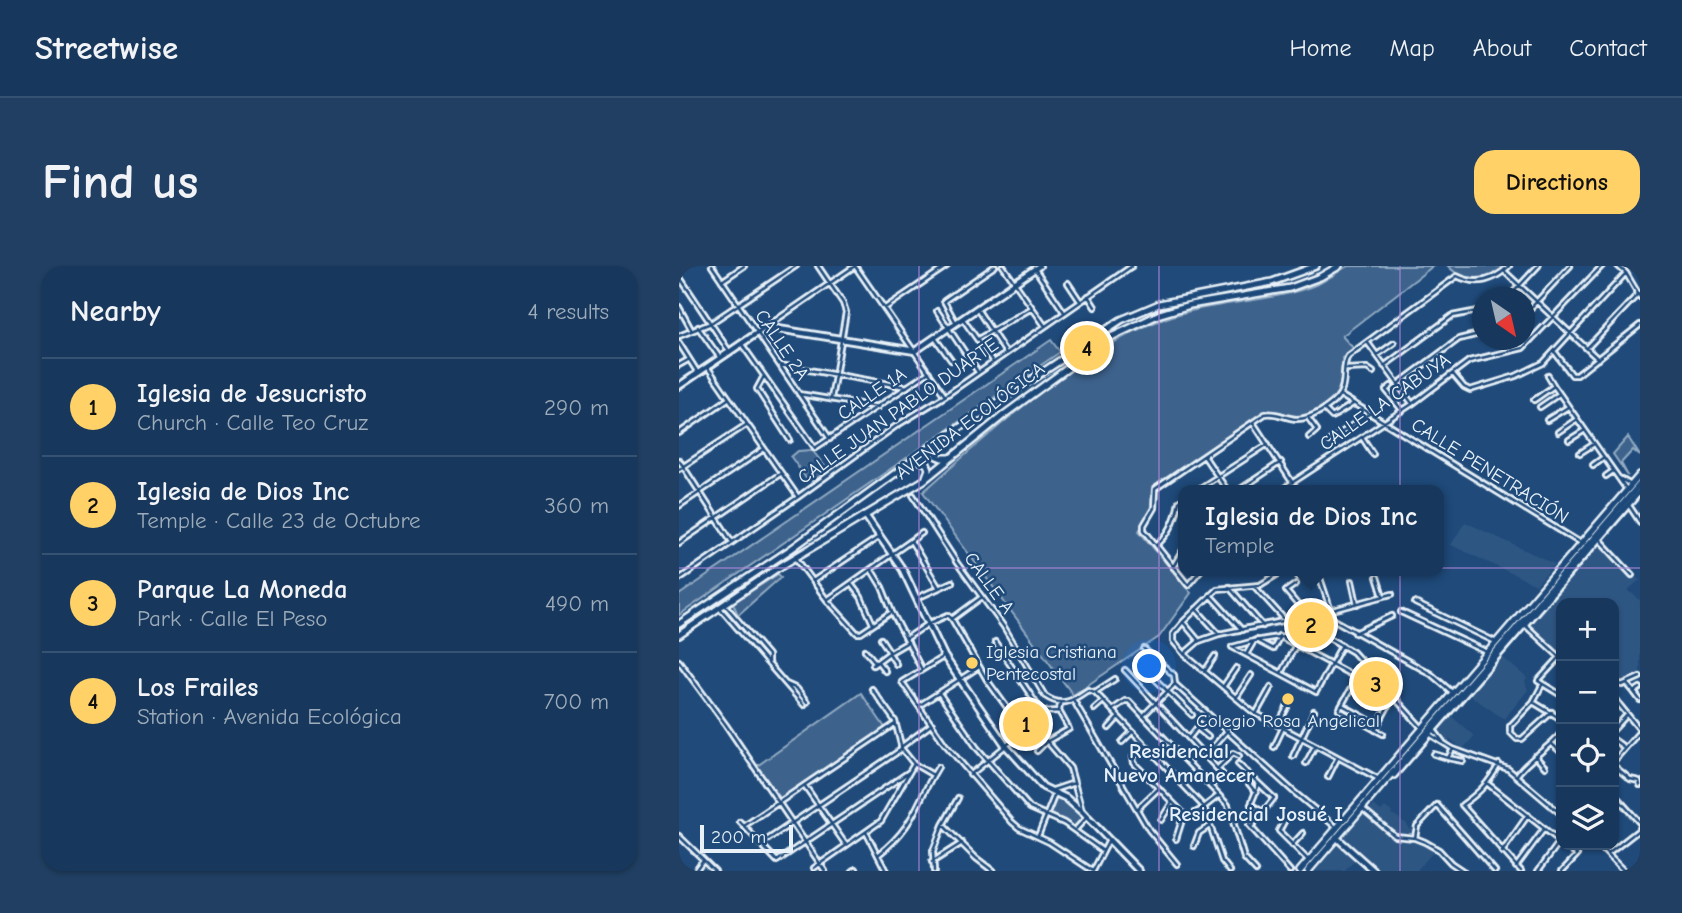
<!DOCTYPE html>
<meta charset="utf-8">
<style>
:root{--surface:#17385c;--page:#203f62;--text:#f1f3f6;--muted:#9eacbb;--line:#365272;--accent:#ffd166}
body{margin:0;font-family:"Comic Neue",sans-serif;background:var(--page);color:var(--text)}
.controls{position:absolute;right:21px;bottom:21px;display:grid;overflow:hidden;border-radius:14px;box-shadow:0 2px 5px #0004}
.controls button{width:63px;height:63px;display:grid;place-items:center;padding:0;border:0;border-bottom:2px solid var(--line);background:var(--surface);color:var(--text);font:35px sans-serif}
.compass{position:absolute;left:793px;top:21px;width:63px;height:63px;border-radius:50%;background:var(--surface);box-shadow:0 2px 5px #0004;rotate:146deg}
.scale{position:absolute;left:21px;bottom:18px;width:93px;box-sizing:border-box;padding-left:7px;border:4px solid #e8f1f8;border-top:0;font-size:19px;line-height:24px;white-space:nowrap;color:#e8f1f8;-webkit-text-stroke:5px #1f4a7a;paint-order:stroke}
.you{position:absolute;left:471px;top:401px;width:24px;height:24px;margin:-18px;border:5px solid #fff;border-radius:50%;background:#1a73e8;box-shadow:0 0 0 10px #1a73e833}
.badge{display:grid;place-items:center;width:46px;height:46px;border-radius:50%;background:var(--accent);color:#111;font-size:23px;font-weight:700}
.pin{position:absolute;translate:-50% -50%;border:4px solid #fff;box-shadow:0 2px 7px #0006}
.popup{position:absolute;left:499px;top:219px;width:266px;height:91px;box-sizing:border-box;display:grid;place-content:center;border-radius:14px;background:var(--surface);filter:drop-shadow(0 2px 5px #0005);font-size:23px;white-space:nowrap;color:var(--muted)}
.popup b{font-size:26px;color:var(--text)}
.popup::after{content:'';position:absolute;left:50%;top:100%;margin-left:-14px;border:14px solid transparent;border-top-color:var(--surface)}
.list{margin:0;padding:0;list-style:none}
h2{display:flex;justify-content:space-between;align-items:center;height:91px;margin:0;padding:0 28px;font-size:30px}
h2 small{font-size:23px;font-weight:400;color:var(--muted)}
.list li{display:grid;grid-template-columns:46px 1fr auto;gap:21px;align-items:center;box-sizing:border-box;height:98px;padding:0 28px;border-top:2px solid var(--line)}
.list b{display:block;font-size:26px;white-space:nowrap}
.list p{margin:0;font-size:23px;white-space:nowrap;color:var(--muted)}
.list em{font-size:23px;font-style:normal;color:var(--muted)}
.icon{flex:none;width:38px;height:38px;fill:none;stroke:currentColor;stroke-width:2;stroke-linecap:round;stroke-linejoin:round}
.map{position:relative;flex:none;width:961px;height:605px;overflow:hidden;border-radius:21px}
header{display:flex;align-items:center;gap:42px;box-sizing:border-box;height:98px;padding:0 35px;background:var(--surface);border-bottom:2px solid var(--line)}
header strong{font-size:33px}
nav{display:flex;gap:38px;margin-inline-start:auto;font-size:24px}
.intro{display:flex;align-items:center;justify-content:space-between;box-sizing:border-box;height:168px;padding:0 42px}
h1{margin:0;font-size:49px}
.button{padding:18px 32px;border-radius:21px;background:var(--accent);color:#111;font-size:24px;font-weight:700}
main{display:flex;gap:42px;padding:0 42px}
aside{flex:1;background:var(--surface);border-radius:21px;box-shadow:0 2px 5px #0004}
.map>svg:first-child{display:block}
.built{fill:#2e5683}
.green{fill:#3c628c;stroke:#92aac2;stroke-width:2}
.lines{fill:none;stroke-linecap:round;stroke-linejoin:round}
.street-casing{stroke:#e8f1f8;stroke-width:8}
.secondary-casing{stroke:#e8f1f8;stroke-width:10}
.primary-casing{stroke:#e8f1f8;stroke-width:10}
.street{stroke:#1f4a7a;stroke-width:2.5}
.secondary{stroke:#1f4a7a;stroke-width:4.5}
.primary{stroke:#1f4a7a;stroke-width:5}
.grid{fill:none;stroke:#ac85d9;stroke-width:2;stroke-opacity:0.55}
.poi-dot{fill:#ffd166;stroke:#1f4a7a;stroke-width:2.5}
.labels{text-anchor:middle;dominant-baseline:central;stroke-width:5;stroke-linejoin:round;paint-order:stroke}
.street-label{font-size:19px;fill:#e8f1f8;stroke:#1f4a7a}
.poi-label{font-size:19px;fill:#e8f1f8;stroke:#1f4a7a;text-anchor:start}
.neighbourhood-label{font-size:21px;font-weight:bold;fill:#e8f1f8;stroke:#1f4a7a}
</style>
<header>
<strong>Streetwise</strong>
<nav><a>Home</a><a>Map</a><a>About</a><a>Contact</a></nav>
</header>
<div class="intro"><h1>Find us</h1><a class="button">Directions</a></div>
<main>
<aside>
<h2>Nearby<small>4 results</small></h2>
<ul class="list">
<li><span class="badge">1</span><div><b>Iglesia de Jesucristo</b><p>Church · Calle Teo Cruz</p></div><em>290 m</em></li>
<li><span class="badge">2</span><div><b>Iglesia de Dios Inc</b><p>Temple · Calle 23 de Octubre</p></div><em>360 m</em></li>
<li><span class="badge">3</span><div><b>Parque La Moneda</b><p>Park · Calle El Peso</p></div><em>490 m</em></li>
<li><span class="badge">4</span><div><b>Los Frailes</b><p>Station · Avenida Ecológica</p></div><em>700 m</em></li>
</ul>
</aside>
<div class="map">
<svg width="961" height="605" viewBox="0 0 961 605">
<rect width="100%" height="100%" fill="#1f4a7a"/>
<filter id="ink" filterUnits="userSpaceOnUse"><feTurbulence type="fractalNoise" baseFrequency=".0143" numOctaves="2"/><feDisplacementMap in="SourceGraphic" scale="14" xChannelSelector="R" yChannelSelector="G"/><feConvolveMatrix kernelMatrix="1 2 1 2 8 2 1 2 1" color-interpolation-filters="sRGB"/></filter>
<g filter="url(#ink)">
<path class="built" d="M786,256L876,298L857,319L772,279Z
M918,277L948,307L961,314L949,324L961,334V409L942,418L935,414V337H882V389L848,359L872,333L869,329L894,299L899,301Z
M822,390L848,412L846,416L849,424L825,453L789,428Z
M770,448L795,470L784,483L771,473L769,475L757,464L756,462Z
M695,539L702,545L706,541L713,546L712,549H715L728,558L729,562L734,563V567L727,570L715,566L690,545Z
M682,545L715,571L741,575L757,583L737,605H701L662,569Z
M656,576L677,593L666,605H629Z"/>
<path class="green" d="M669,0H754L663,70L676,84L663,92C667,123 651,149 618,152C609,153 598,148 590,146L475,222L474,242L460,265L512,327L480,371L394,429L244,226C313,166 408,76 496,49C543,34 595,37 641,17C651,12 660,5 669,0Z
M769,0H828C812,18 786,18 769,0Z
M372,74L381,86L0,349V329Z
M949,171L961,190L954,184L942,197L949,210L934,188Z
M133,184L149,204L134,215H129L112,191L119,185Z
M99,308L102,311L59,349L54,337Z
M182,427L207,463L102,533L78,500Z
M378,530L386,534L405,551L395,561L370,548Z"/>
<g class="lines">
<defs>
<path id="street" d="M33,0L151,173
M139,0L164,37L167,46L152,133
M176,0L266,130
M324,0L366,60
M939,0L947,7L961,31
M356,3L385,46
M825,5L919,93
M0,10L50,85
M43,15L65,0
M389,17L401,35
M409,30L416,41
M829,32L859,0
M0,41L12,63
M206,42L268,0
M298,43L327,87
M258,45L299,106
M846,48L891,0
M284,53L314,96
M277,57L265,35L316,0
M19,61L41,92
M87,61L176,0
M0,70L32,57L117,0
M256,72L272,94
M299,73L353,42
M0,77L19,107
M62,77L136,182L250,106
M689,77L732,136
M908,82L959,28
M875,85L893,109H898L961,59
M698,89L715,77
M0,99L9,94
M101,99L228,121
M705,100L773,50L804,44
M29,102L119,231
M667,103L688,102L694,106
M774,108L785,121L791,124L837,110L864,97L947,7
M85,110L78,123L111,174
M869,110L875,120
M719,118L780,73L804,67
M712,120L707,124L723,144
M120,128L199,141
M661,129L903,278
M855,134L875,120L948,224
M861,141L880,128
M645,143L653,151L674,138
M630,153L638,164L630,171
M868,154L889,141
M575,158L613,216
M879,166L898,153
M0,167L49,133
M683,171L694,188
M890,174L906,164
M650,175L690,148
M901,187L915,178
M525,190L548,224
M0,194L53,276
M914,199L925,191
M0,203L67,159
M927,210L934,205
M940,212L952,219
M518,224L589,178
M560,224L602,196
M602,224L733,138L790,95L844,82L923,0
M234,229L278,297L325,361L366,430C384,442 393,435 409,424L416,426L525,541L543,595L551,605
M949,238L961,256
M0,240L85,183
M919,272L953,309
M232,275L260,322
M0,277L101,208
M477,279C491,269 497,253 500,236L504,233
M116,291L148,334L178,367H182L213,346
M494,301L504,284
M192,303L203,321L213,346L242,402
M521,305L509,319L465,264V259L475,242L476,223L586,148C597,145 607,153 618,153C632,153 654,140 661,128C668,116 662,101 669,90L778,10C798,20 815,15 830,0
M604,305L581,319L538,323L504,356L494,368V375L505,388L574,446L698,512
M619,310L641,312L652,345
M698,311L704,330
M0,313L119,231L217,160L266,130L453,0
M134,315L200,271
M673,315L678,338
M172,318L182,331L194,358
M617,318L607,325L628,350
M550,321L584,360
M576,321L607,355
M531,329L563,364
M238,332L273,316
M148,334L243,267
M736,337L817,376
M46,339L89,389V397
M40,341L125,439
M517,343L540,368
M722,346L808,386
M643,347L752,408L774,427
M273,353L308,414L345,465
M504,356L520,375
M846,359L882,392
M676,367L713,350
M600,370L708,428
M228,372L249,358L269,349L273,353L303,331
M202,373L210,385
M577,374L594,383L600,372
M316,376L363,446L380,445
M553,381L575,375L623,367L650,372L674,386L744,463
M553,381L637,426L663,379
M465,383L495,409L496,418
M186,384L197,397
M210,387L217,398
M568,387L575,375
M505,388L520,375L540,368L643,347L713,328
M264,391L223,416L266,478L333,556L340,562L370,576L414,605
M881,391L859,415L882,429
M0,395L47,459L146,605
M199,396L206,405
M194,399L210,387L229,376
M685,399L660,444L704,468
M446,404L544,509L531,520
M526,405L536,390
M602,407L623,367
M474,411L513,449
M935,416L943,419L961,411
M107,418L118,423L128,436
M496,418L615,526L658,562
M863,419L854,436L831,460V466L838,473H843L873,446
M949,419L955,426
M544,421L557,402
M961,422L955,426L961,434
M193,423L216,455L223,483L235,498L254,509
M416,426L436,413
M260,427L298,482L351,542L385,557L424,585
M557,432L572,409
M935,432L961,464
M395,435L470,564L498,598
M854,436L882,453
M241,439L300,401
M663,439L699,459
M415,443L424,435
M433,444L446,435H450L549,539L565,592L577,605
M577,448L592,421
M464,450L496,418
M599,459L613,432
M430,462L439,452
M518,462L529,471
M935,463L947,450
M696,464L713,433
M755,464L764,476
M345,465L352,462L359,465L391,502L403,545
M752,469L774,483L829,503L882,548
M510,472L521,458
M935,474L946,482
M443,476L453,466
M873,478L882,486
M466,480L454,491L455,497L507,550
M222,481L253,458
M595,481L604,462
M774,483L769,492L784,495
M358,485L367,476L390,463L380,445L381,438
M755,488L769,492
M527,489L549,464
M614,490L635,445
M856,490L866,501
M935,495L961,465
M627,497L636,480
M559,498L595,532L572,561
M820,498C810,517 800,527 783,539L842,605
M935,500L951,513L960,515L961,519
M539,502L554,487L560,490
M568,506L567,514L575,524
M291,509L345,465
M838,509C850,492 869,483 882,467
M649,511L658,493
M580,518L573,535L570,559L611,605
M809,518L882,576
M126,520L167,579
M374,524L395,517
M935,528L961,557
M572,538L583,546
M525,541L539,530
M458,543L480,522
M684,543L716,570L736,572L746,576L760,584L772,597L784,605
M608,550L600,565L630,595
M482,554L493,536
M61,556L98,595L230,506
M264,559L279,532
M65,560L216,458
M396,564L408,551
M187,566L207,605
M0,570L36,605
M359,570L376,528
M736,572L738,560L758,539L816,605
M497,573L503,554L525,542
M82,578L223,483
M613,579L624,567
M919,579L945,605
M515,580L520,567L529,561
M823,586L849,549
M929,588L961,563
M199,589C237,559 236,538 259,501
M253,596L283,577
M0,601L5,605
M837,601L865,563
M135,602L202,555L235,498
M16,605L24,594
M174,605L177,603
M255,605L254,585L264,559L297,592L314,605
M414,605L430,574
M859,605L881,575
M883,605L898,589L886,579"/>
<path id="secondary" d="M0,120L87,61L236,85L360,0
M186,249L224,304L265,390L327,480L364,521L387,532L403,546L460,605
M715,509L961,225
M657,571L695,605"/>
<path id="primary" d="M260,177L257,183L258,190L263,192H271
M235,195L241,194L248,198L250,203L247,211
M0,358L112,283L262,174L442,54L480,38L593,16L637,0
M0,369L97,303L245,214L326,148L430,72L481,48L511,39L611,22L641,11L660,0
M621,605L961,209
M629,605L961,218"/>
</defs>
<use href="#street" class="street-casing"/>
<use href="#secondary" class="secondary-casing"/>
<use href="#primary" class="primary-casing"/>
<use href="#street" class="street"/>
<use href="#secondary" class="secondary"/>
<use href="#primary" class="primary"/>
</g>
</g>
<path class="grid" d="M240,0V605M480,0V605M721,0V605M0,302H961"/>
<g class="poi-dot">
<circle cx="293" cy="397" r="7"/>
<circle cx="609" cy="433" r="7"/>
</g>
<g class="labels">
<g class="street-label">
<text transform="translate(103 79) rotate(56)">CALLE 2A</text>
<text transform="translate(193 128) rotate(-34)">CALLE 1A</text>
<text transform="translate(706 136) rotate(-35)">CALLE LA CABUYA</text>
<text transform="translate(219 145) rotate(-35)">CALLE JUAN PABLO DUARTE</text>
<text transform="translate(291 155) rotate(-37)">AVENIDA ECOLÓGICA</text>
<text transform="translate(811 205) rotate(32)">CALLE PENETRACIÓN</text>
<text transform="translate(310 317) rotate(54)">CALLE A</text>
</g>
<g class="poi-label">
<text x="307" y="386">Iglesia Cristiana<tspan x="307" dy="22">Pentecostal</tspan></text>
<text x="609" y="455" text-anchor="middle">Colegio Rosa Angelical</text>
</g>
<g class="neighbourhood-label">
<text x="500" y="485">Residencial<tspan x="500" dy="24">Nuevo Amanecer</tspan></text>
<text x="577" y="548">Residencial Josué I</text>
</g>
</g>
</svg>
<div class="controls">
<button>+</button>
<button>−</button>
<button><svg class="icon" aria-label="locate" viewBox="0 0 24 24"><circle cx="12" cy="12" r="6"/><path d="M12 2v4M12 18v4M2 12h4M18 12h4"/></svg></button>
<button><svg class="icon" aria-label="layers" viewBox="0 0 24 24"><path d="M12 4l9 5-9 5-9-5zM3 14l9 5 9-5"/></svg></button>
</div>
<svg class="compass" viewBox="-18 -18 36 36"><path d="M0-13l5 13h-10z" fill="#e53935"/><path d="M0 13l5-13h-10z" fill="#9eacbb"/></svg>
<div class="scale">200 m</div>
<div class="you"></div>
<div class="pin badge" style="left:347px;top:458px">1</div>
<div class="pin badge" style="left:632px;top:359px">2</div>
<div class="popup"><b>Iglesia de Dios Inc</b>Temple</div>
<div class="pin badge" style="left:697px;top:418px">3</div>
<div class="pin badge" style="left:408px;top:82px">4</div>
</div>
</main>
